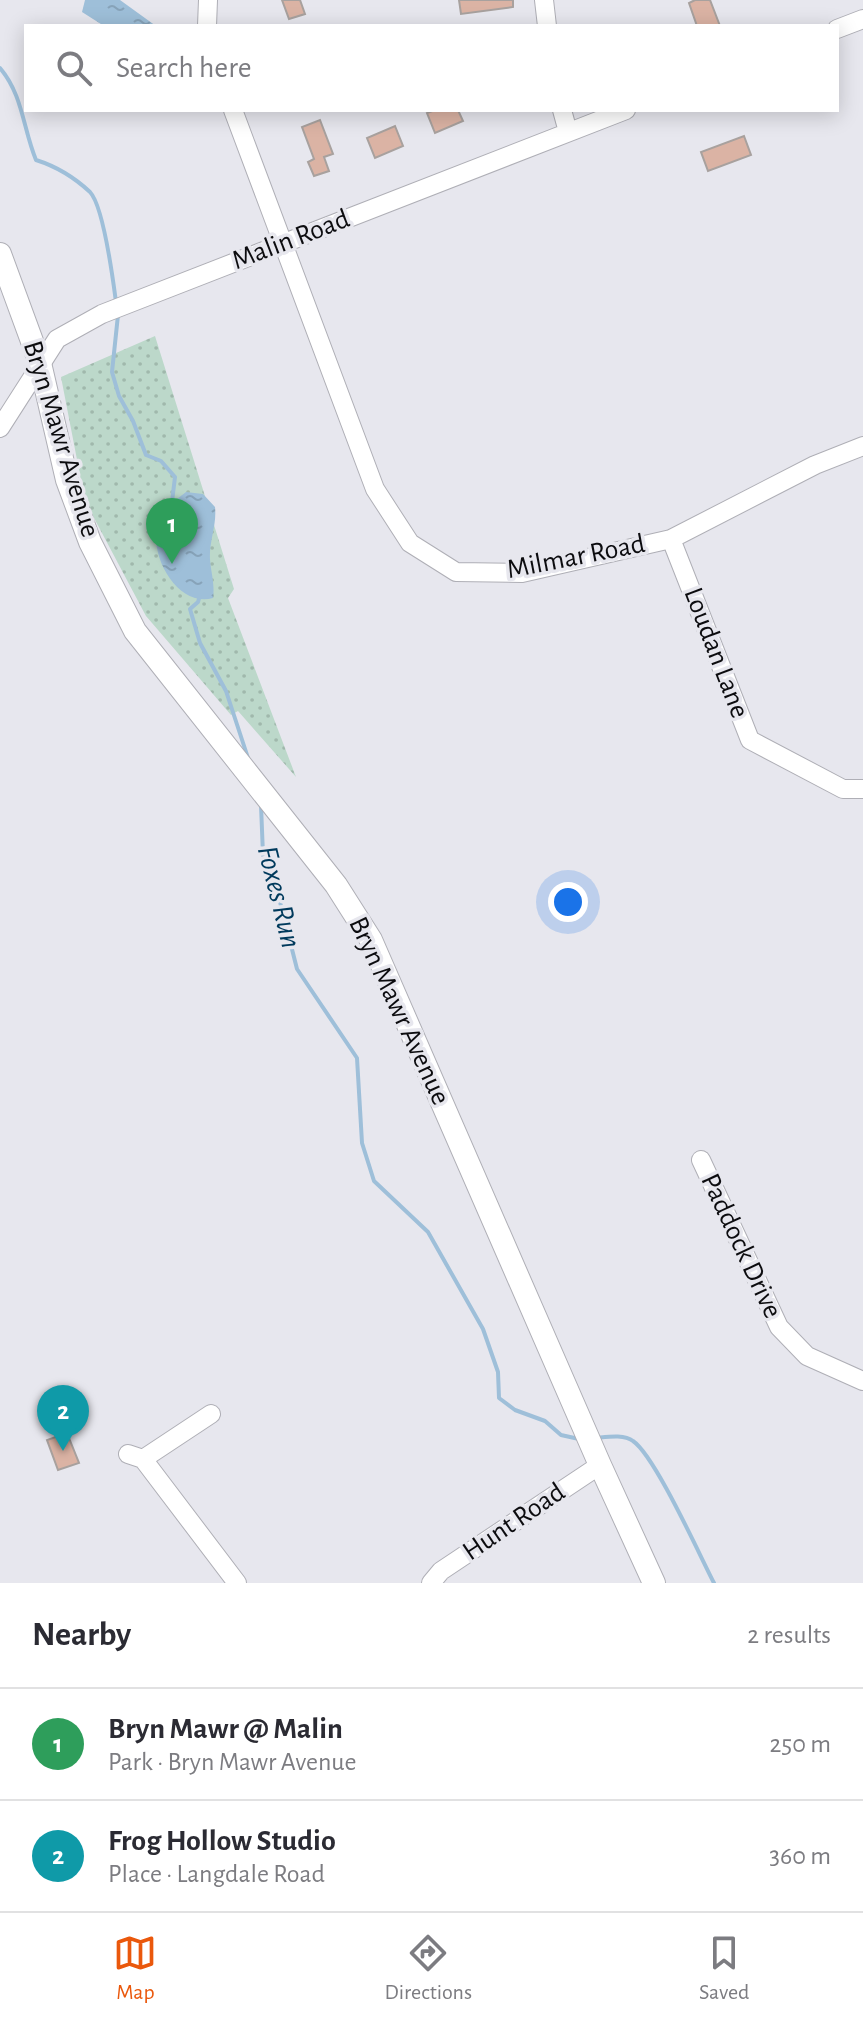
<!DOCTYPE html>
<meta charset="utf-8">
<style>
:root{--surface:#fff;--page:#f2f2f3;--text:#2b2b33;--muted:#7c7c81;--line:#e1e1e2;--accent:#ea580c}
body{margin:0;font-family:"Alegreya Sans",sans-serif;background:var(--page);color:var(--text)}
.you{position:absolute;left:568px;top:902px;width:28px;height:28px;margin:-20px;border:6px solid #fff;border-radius:50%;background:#1a73e8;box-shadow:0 0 0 12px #1a73e833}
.badge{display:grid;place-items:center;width:52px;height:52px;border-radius:50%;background:var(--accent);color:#fff;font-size:26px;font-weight:700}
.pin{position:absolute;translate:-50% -66px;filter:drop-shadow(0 2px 4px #0008)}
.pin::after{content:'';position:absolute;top:42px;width:28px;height:24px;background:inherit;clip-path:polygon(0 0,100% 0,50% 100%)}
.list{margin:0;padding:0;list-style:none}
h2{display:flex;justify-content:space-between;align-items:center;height:104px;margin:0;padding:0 32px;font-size:34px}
h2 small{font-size:26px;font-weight:400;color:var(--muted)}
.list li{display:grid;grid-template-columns:52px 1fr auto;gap:24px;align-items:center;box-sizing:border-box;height:112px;padding:0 32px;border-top:2px solid var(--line)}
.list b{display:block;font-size:30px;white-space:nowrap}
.list p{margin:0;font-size:26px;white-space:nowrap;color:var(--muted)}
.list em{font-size:26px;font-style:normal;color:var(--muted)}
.icon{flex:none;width:44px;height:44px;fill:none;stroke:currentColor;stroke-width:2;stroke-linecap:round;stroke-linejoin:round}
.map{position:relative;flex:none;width:863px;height:1583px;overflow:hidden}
.search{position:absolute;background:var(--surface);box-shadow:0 4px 20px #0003;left:24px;right:24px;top:24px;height:88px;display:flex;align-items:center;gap:20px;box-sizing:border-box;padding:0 28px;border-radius:0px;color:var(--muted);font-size:30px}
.sheet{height:328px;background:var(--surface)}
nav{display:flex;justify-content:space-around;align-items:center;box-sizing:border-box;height:112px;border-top:2px solid var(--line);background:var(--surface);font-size:22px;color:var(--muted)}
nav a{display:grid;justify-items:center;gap:4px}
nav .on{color:var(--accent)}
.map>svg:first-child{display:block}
.park{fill:url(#park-dots)}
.water{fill:url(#water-ripples)}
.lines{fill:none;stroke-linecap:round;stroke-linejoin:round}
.stream{stroke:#9ebfd9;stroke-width:4}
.building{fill:#dbb3a4;stroke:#a8a19e;stroke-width:2}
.minor-casing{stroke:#afafb6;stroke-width:20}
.major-casing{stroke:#afafb6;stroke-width:24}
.minor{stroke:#fff;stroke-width:18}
.major{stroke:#fff;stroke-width:22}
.labels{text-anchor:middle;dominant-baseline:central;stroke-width:7;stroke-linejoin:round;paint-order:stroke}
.street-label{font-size:28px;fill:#0c0c0f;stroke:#e7e7ee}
.water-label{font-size:30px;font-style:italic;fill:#003a5c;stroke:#e7e7ee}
</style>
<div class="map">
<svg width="863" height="1583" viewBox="0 0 863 1583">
<defs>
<pattern id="park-dots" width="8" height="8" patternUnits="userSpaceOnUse" patternTransform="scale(2)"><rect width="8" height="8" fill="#bcd8ca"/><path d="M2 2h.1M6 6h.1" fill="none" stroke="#a0b8ac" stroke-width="1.8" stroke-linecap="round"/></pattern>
<pattern id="water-ripples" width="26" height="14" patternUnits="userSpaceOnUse" patternTransform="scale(2)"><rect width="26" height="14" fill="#9ebfd9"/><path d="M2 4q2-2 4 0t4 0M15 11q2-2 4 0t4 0" fill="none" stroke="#87a3b9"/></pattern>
</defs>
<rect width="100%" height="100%" fill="#e7e7ee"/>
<path class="park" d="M155,336L234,589L228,598L296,777L238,711L231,715L146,616L85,501L61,377Z"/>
<path class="water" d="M85,0H120L156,26H104L82,12Z
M186,492L203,494L215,507C217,525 209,541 210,559C211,573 215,584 213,598C174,609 142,544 162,513C167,505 179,498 186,492Z"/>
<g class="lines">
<path class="stream" d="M0,68C23,95 23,129 36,160C55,166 75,178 90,192C104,207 113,280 116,302
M118,315L112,372L119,396L133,421L146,455L161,461L175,477L171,510
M200,595L198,602L190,609L200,643L226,691L248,758
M261,805L263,855L279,898L297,969L357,1058L362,1143L374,1181L428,1232L483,1329L498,1372L499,1398L515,1410L545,1421L561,1435L579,1439
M596,1438C607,1437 624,1434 633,1441C655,1456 699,1554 714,1583"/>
</g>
<path class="building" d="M282,0H300L305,14L289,19Z
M459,0H513V7L461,14Z
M695,0H710L720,26H697L689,3Z
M435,110H458L463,121L435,133L427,113Z
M320,120L333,154L324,157L329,171L314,176L308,162L314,159L302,127Z
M395,126L403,146L375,158L367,138Z
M744,136L751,155L708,171L701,152Z
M67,1433L79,1463L58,1470L47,1440Z"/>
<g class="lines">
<defs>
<path id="minor" d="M544,0L547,26
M207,26L208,0
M837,29L863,19
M233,110L375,489L410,543L456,572L522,573L671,539L815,465L863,446
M562,110L568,132
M0,428L57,339L102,314L626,110
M671,539L750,740L843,789H863
M701,1160L779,1327L807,1356L863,1381
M128,1454L143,1459L237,1583
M143,1459L211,1414
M431,1583L441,1571L600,1465"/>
<path id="major" d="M0,254L40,363L67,480L90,542L135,631L336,885L371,940L600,1465L654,1583"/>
</defs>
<use href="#minor" class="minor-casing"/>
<use href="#major" class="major-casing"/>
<use href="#minor" class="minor"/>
<use href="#major" class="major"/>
</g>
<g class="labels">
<g class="street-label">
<text transform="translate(291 240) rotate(-21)">Malin Road</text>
<text transform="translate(61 439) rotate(73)">Bryn Mawr Avenue</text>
<text transform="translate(576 557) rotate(-11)">Milmar Road</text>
<text transform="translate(716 653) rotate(69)">Loudan Lane</text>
<text transform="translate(399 1011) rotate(65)">Bryn Mawr Avenue</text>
<text transform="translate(741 1246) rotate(65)">Paddock Drive</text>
<text transform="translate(514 1522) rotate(-34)">Hunt Road</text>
</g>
<g class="water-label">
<text transform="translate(279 897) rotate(76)">Foxes Run</text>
</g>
</g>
</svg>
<div class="you"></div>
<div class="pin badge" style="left:172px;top:564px;background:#2e9e5b">1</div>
<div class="pin badge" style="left:63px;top:1451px;background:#0f9aa8">2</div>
<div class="search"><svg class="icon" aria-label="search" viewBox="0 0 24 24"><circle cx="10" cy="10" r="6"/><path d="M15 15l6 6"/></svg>Search here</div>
</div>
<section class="sheet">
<h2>Nearby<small>2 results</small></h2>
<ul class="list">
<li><span class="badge" style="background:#2e9e5b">1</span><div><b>Bryn Mawr @ Malin</b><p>Park · Bryn Mawr Avenue</p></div><em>250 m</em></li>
<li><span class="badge" style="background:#0f9aa8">2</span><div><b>Frog Hollow Studio</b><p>Place · Langdale Road</p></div><em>360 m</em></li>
</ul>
</section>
<nav>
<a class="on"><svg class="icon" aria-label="map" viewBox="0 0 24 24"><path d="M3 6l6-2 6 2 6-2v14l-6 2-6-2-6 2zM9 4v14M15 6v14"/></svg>Map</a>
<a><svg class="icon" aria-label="directions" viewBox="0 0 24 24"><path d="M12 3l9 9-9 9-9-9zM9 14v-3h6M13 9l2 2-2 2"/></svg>Directions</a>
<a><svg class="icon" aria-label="saved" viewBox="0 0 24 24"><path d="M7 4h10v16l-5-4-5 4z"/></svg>Saved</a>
</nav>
